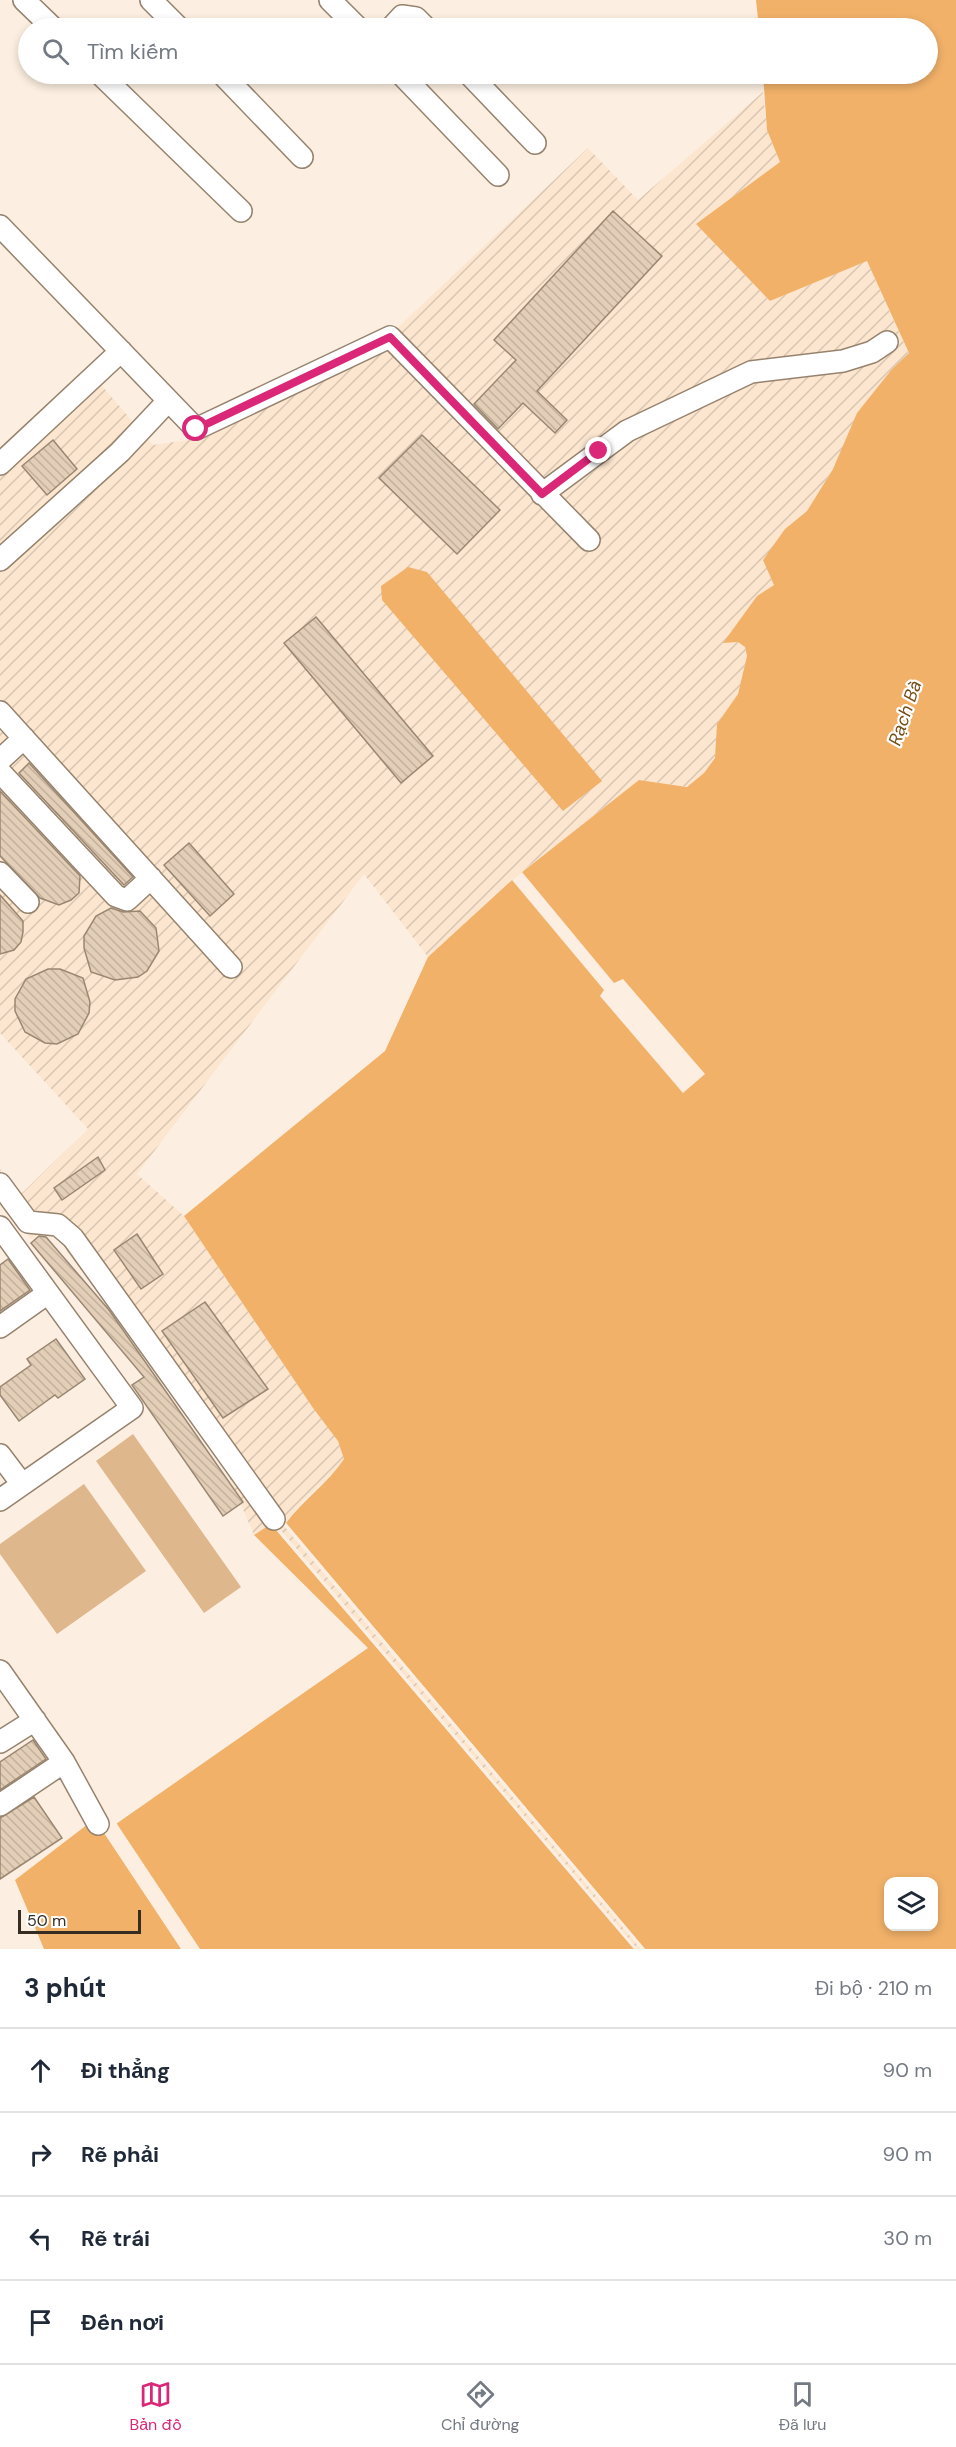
<!DOCTYPE html>
<html lang="vi">
<meta charset="utf-8">
<style>
:root{--surface:#fff;--page:#f6f6f7;--text:#1f2937;--muted:#747a83;--line:#e0e1e3;--accent:#db2777}
body{margin:0;font-family:"DM Sans",sans-serif;background:var(--page);color:var(--text)}
.controls{position:absolute;right:18px;bottom:18px;display:grid;overflow:hidden;border-radius:12px;box-shadow:0 3px 9px #0003}
.controls button{width:54px;height:54px;display:grid;place-items:center;padding:0;border:0;border-bottom:2px solid var(--line);background:var(--surface);color:var(--text);font:30px sans-serif}
.scale{position:absolute;left:18px;bottom:15px;width:123px;box-sizing:border-box;padding-left:6px;border:3px solid #352d24;border-top:0;font-size:16px;line-height:21px;white-space:nowrap;color:#352d24;-webkit-text-stroke:4px #fff;paint-order:stroke}
.stop{position:absolute;width:18px;height:18px;margin:-14px;border:4px solid #db2777;border-radius:50%;background:#fff}
.stop.end{background:#db2777;border-color:#fff;box-shadow:0 2px 6px #0008}
.list{margin:0;padding:0;list-style:none}
h2{display:flex;justify-content:space-between;align-items:center;height:78px;margin:0;padding:0 24px;font-size:26px}
h2 small{font-size:20px;font-weight:400;color:var(--muted)}
.list li{display:grid;grid-template-columns:39px 1fr auto;gap:18px;align-items:center;box-sizing:border-box;height:84px;padding:0 24px;border-top:2px solid var(--line)}
.list b{display:block;font-size:22px;white-space:nowrap}
.list em{font-size:20px;font-style:normal;color:var(--muted)}
.icon{flex:none;width:33px;height:33px;fill:none;stroke:currentColor;stroke-width:2;stroke-linecap:round;stroke-linejoin:round}
.map{position:relative;flex:none;width:956px;height:1949px;overflow:hidden}
.search{position:absolute;background:var(--surface);box-shadow:0 3px 9px #0003;left:18px;right:18px;top:18px;height:66px;display:flex;align-items:center;gap:15px;box-sizing:border-box;padding:0 21px;border-radius:33px;color:var(--muted);font-size:22px}
.sheet{height:414px;background:var(--surface)}
nav{display:flex;justify-content:space-around;align-items:center;box-sizing:border-box;height:84px;border-top:2px solid var(--line);background:var(--surface);font-size:16px;color:var(--muted)}
nav a{display:grid;justify-items:center;gap:3px}
nav .on{color:var(--accent)}
.map>svg:first-child{display:block}
.industrial{fill:url(#industrial-furrows)}
.garden{fill:#dfb78c}
.water{fill:#f1b169;fill-rule:evenodd}
.pier{fill:#fcefe1}
.building{fill:url(#building-back-hatch);stroke:#9a8772;stroke-width:1.5}
.lines{fill:none;stroke-linecap:round;stroke-linejoin:round}
.minor-casing{stroke:#96836e;stroke-width:24}
.minor{stroke:#fff;stroke-width:21}
.route{stroke:#db2777;stroke-width:8}
.labels{text-anchor:middle;dominant-baseline:central;stroke-width:4.5;stroke-linejoin:round;paint-order:stroke}
.water-label{font-size:18px;font-style:italic;fill:#764c15;stroke:#fff}
</style>
<div class="map">
<svg width="956" height="1949" viewBox="0 0 956 1949">
<defs>
<pattern id="industrial-furrows" width="10" height="10" patternUnits="userSpaceOnUse" patternTransform="scale(1.5)"><rect width="10" height="10" fill="#fce6cf"/><path d="M-1 1l2-2M0 10L10 0M9 11l2-2" fill="none" stroke="#d9c6b2"/></pattern>
<pattern id="building-back-hatch" width="6" height="6" patternUnits="userSpaceOnUse" patternTransform="scale(1.5)"><rect width="6" height="6" fill="#e3ceb7"/><path d="M-1 5l2 2M0 0l6 6M5-1l2 2" fill="none" stroke="#c3b19d"/></pattern>
</defs>
<rect width="100%" height="100%" fill="#fcefe1"/>
<path class="industrial" d="M763,92L767,130L780,162L696,224L770,301L867,261L909,354L892,369L857,413L836,464L807,511L785,529L774,585L757,596L724,643L738,642L745,647L747,656L738,694L717,724L715,758L704,773L688,787L639,780L511,880L428,957L364,874L137,1174L184,1216L313,1408L338,1440L344,1459L338,1468L302,1502L286,1523L645,1949H634L272,1524L254,1535L223,1463L50,1228L31,1239L0,1199V1169L20,1195L88,1129L0,1033V454L90,372L153,445L208,437L376,348L588,148L638,200Z"/>
<path class="garden" d="M133,1434L241,1587L204,1613L96,1461Z
M84,1484L146,1571L57,1634L0,1554V1544Z"/>
<path class="water" d="M756,0H956V1949H645L286,1523C303,1500 328,1483 344,1459L338,1441L313,1408L184,1216L385,1051L428,957L512,880L639,780L687,787L704,773L715,758L717,724L738,694L747,656L745,647L738,642L723,643L757,596L774,585L763,560L785,529L807,511L833,469L857,413L892,369L909,353L867,261L770,301L696,224L780,162L767,130L763,74H928V28H759ZM888,1882H934V1926H888Z
M408,567L427,572L602,781L563,811L382,600L381,586Z
M271,1524L634,1949H44L15,1880L88,1824L102,1832L116,1824L368,1648L254,1535Z"/>
<path class="pier" d="M522,872L614,983L623,979L705,1074L683,1093L600,996L604,990L512,880Z
M273,1521L636,1947L637,1949H634L271,1524Z
M283,1521L286,1523L645,1949H641L283,1525Z
M115,1821L200,1949H181L100,1827Z"/>
<path class="building" d="M613,211L662,256L537,391L567,420L555,433L523,403L498,429L474,404L516,360L494,340Z
M422,435L500,510L457,554L379,478Z
M53,440L77,469L47,495L22,466Z
M316,617L433,756L401,783L284,643Z
M29,763L133,877L124,885L19,773Z
M0,791L80,876L79,893L71,900L59,905L40,898L0,856Z
M189,843L234,894L210,916L164,865Z
M0,895L23,921V932L21,942L14,950L0,954Z
M111,908L123,912L140,911L156,928L159,951L147,971L138,977L115,980L91,972L84,948V936L96,916Z
M48,969H60L83,978L90,1002L89,1013L78,1034L57,1044L45,1043L25,1032L15,1011V999L26,979Z
M98,1157L105,1170L62,1200L54,1188Z
M137,1234L163,1274L141,1289L114,1250Z
M39,1236L46,1237L109,1310L243,1502L223,1516L132,1385L144,1377L31,1243Z
M8,1259L30,1290L0,1311V1265Z
M205,1302L268,1389L223,1418L162,1331Z
M56,1339L85,1379L58,1398L55,1395L19,1421L0,1395V1387L31,1365L27,1359Z
M33,1740L46,1759L0,1790V1762Z
M34,1797L62,1838L0,1879V1818Z"/>
<g class="lines">
<defs>
<path id="minor" d="M24,0L53,28
M151,0L179,28
M330,0L358,28
M391,28L402,16L416,18L426,28
M100,74L241,211
M222,74L302,157
M401,74L498,175
M469,74L535,143
M0,226L196,429L390,337L589,540
M0,464L121,351
M542,494L627,431L751,372L843,361L872,352L887,342
M0,560L120,452L168,401
M0,712L231,967
M0,760L24,738
M0,772L116,896L127,900L151,878
M0,873L28,902
M0,1184L28,1222L58,1225L73,1238L274,1519
M0,1227L132,1408L0,1500
M0,1327L48,1293
M0,1455L22,1484
M0,1671L64,1762L98,1824
M0,1742L35,1720
M0,1805L64,1762"/>
</defs>
<use href="#minor" class="minor-casing"/>
<use href="#minor" class="minor"/>
</g>
<g class="lines">
<path class="route" d="M196,429L390,337L542,494L599,451"/>
</g>
<g class="labels">
<g class="water-label">
<text transform="translate(905 713) rotate(-71)">Rạch Bà</text>
</g>
</g>
</svg>
<div class="controls">
<button><svg class="icon" aria-label="layers" viewBox="0 0 24 24"><path d="M12 4l9 5-9 5-9-5zM3 14l9 5 9-5"/></svg></button>
</div>
<div class="scale">50 m</div>
<div class="stop" style="left:196px;top:429px"></div>
<div class="stop end" style="left:599px;top:451px"></div>
<div class="search"><svg class="icon" aria-label="search" viewBox="0 0 24 24"><circle cx="10" cy="10" r="6"/><path d="M15 15l6 6"/></svg>Tìm kiếm</div>
</div>
<section class="sheet">
<h2>3 phút<small>Đi bộ · 210 m</small></h2>
<ul class="list">
<li><svg class="icon" aria-label="ahead" viewBox="0 0 24 24"><path d="M12 20V5M6 11l6-6 6 6"/></svg><div><b>Đi thẳng</b></div><em>90 m</em></li>
<li><svg class="icon" aria-label="right" viewBox="0 0 24 24"><path d="M7 20v-9h11M14 6l5 5-5 5"/></svg><div><b>Rẽ phải</b></div><em>90 m</em></li>
<li><svg class="icon" aria-label="left" viewBox="0 0 24 24"><path d="M17 20v-9H6M10 6l-5 5 5 5"/></svg><div><b>Rẽ trái</b></div><em>30 m</em></li>
<li><svg class="icon" aria-label="arrive" viewBox="0 0 24 24"><path d="M6 21V4h12l-3 4 3 4H6"/></svg><div><b>Đến nơi</b></div></li>
</ul>
</section>
<nav>
<a class="on"><svg class="icon" aria-label="map" viewBox="0 0 24 24"><path d="M3 6l6-2 6 2 6-2v14l-6 2-6-2-6 2zM9 4v14M15 6v14"/></svg>Bản đồ</a>
<a><svg class="icon" aria-label="directions" viewBox="0 0 24 24"><path d="M12 3l9 9-9 9-9-9zM9 14v-3h6M13 9l2 2-2 2"/></svg>Chỉ đường</a>
<a><svg class="icon" aria-label="saved" viewBox="0 0 24 24"><path d="M7 4h10v16l-5-4-5 4z"/></svg>Đã lưu</a>
</nav>
